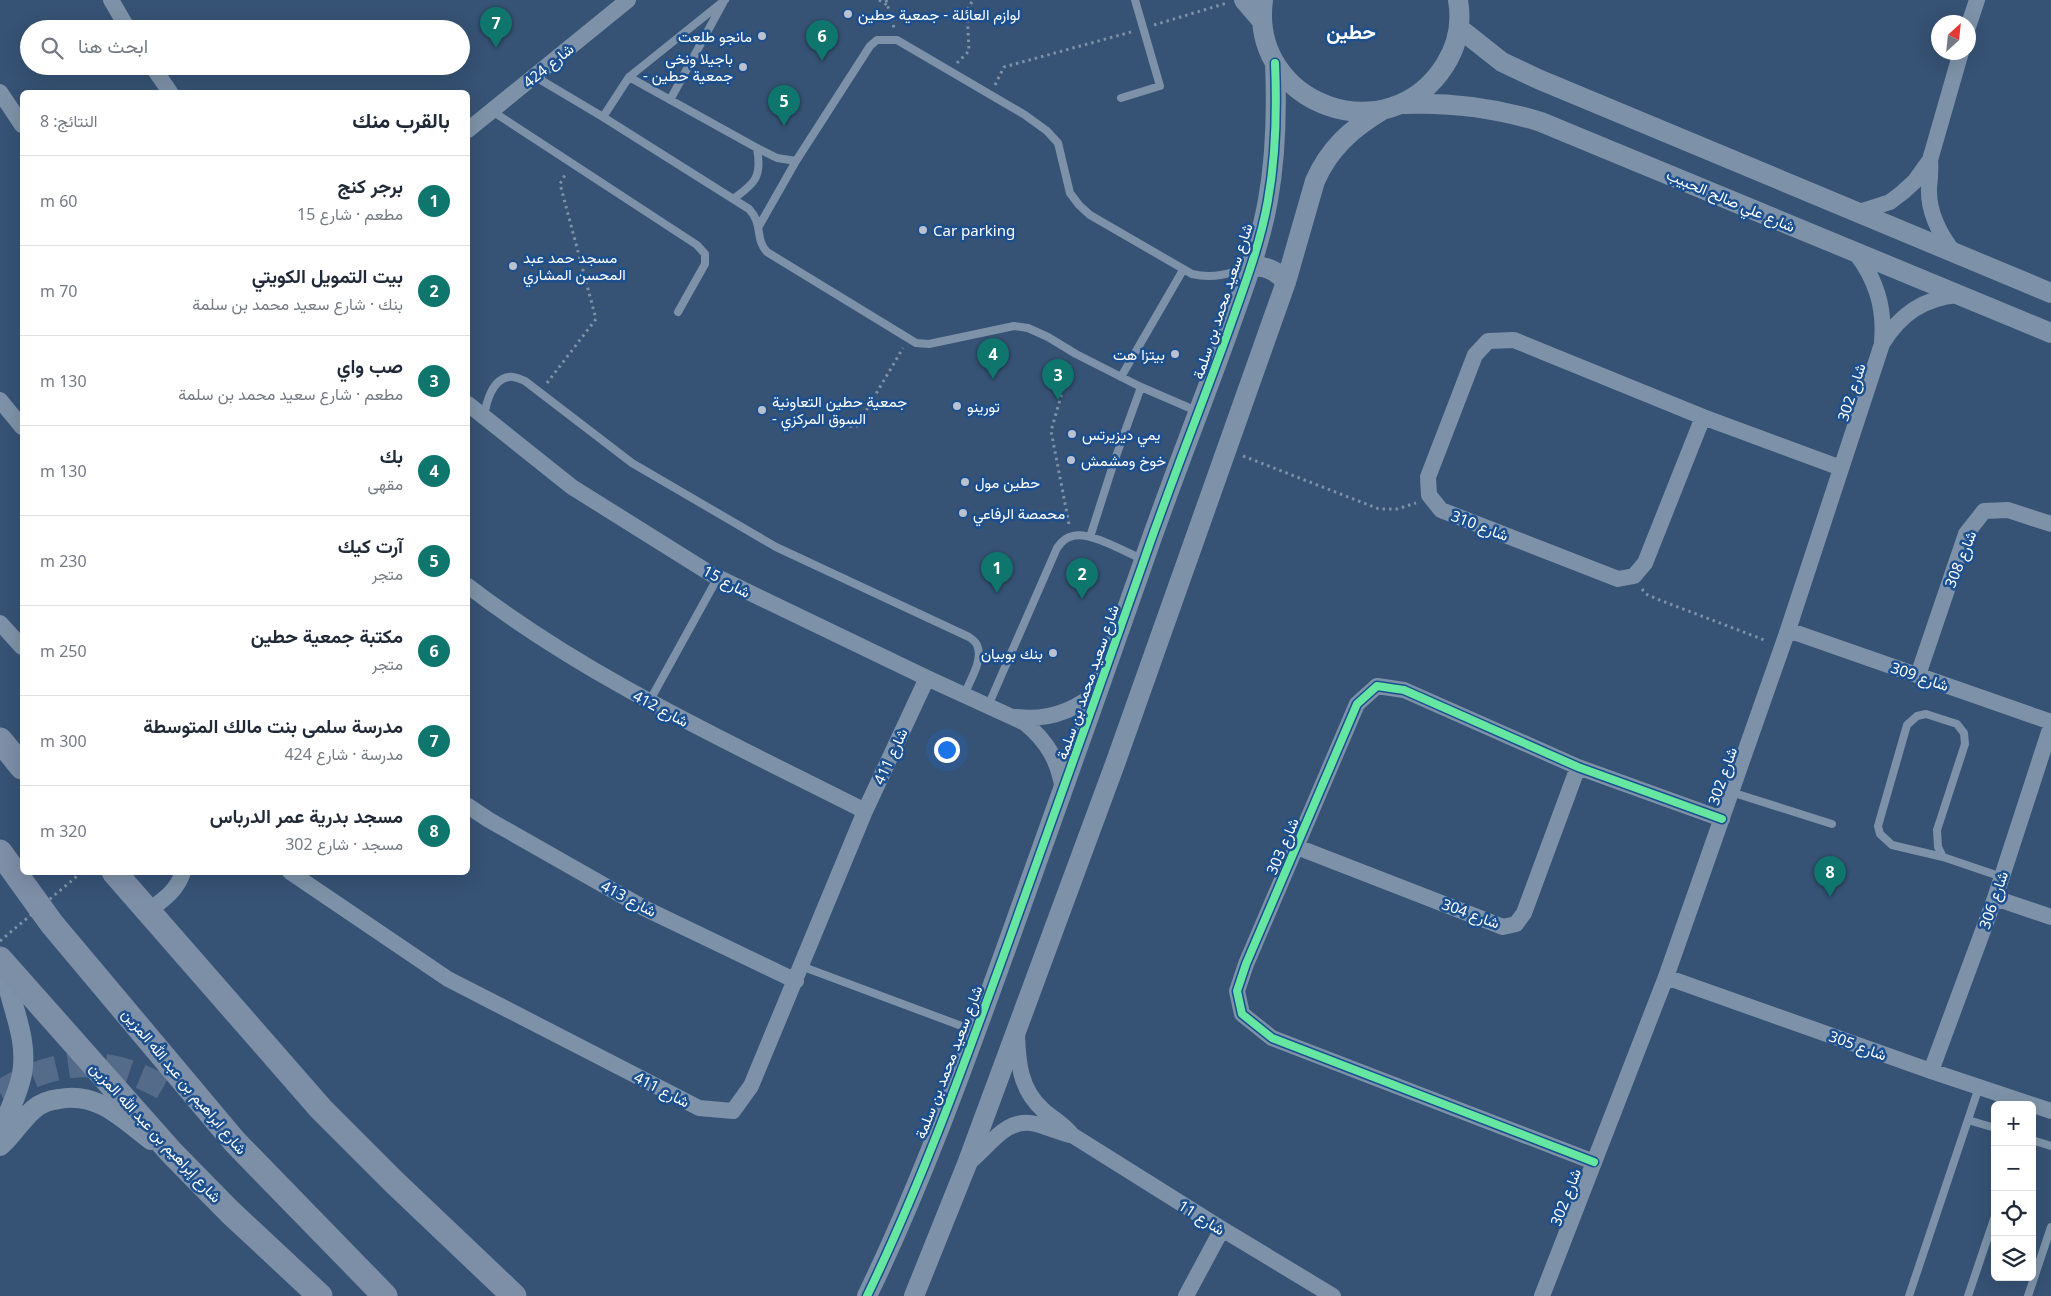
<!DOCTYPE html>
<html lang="ar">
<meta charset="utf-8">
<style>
:root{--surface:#fff;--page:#f2f2f3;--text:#1f2937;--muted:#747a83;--line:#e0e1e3;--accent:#0f766e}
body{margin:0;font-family:"Noto Sans",Vazirmatn,sans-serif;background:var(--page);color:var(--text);direction:rtl}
.controls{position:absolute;right:15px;bottom:15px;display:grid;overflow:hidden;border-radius:8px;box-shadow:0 5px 20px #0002}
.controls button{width:45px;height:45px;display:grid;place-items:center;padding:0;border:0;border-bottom:1px solid var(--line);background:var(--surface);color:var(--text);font:25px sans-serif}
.compass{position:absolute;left:1931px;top:15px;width:45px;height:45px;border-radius:50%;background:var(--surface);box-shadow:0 5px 20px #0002;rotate:27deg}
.you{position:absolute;left:946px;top:749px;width:18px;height:18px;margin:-12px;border:4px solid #fff;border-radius:50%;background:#1a73e8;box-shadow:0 0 0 8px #1a73e833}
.badge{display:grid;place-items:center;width:32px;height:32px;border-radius:50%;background:var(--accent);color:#fff;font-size:16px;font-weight:700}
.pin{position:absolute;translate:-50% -41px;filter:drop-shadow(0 1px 2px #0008)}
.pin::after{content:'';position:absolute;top:26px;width:18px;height:15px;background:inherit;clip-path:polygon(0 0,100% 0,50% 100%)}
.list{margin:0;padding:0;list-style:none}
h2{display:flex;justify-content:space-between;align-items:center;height:65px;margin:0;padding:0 20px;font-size:21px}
h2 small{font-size:16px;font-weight:400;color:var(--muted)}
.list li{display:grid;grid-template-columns:32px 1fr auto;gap:15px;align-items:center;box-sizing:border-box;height:90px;padding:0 20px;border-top:1px solid var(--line)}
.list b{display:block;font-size:19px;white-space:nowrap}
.list p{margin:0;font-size:16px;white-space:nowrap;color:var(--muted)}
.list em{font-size:16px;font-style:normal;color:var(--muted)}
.icon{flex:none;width:28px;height:28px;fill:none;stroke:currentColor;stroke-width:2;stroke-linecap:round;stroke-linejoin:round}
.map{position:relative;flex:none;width:2051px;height:1296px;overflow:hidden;direction:ltr}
.search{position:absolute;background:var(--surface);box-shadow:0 5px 20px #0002;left:20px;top:20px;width:450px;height:55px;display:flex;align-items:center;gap:12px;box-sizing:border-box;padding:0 18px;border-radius:28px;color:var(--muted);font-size:19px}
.panel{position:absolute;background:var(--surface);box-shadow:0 5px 20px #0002;left:20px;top:90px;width:450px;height:785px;border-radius:8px;direction:rtl}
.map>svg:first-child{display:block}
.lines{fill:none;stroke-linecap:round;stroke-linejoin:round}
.primary-tunnel{stroke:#546c89;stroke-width:25;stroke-dasharray:25 12;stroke-linecap:butt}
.path{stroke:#7d92a8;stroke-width:3;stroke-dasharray:2.5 4;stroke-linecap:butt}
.service{stroke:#7d92a8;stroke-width:8}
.minor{stroke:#7d92a8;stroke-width:16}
.tertiary{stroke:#7d92a8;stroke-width:20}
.primary{stroke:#7d8ea7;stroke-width:25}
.path-bridge{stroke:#7d92a8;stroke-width:3;stroke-dasharray:2.5 4;stroke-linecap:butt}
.cycleway-casing{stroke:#1b4f8f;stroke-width:11}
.cycleway{stroke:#66e7a1;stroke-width:8}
.poi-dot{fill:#b9c2ce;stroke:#1b4f8f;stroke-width:2}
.labels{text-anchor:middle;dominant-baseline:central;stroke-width:5;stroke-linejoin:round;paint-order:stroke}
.poi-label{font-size:15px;fill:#fff;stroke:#1b4f8f;text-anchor:start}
.street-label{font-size:15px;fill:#fff;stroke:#1b4f8f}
.district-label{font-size:20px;font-weight:bold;fill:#fff;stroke:#1b4f8f}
</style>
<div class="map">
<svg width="2051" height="1296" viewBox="0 0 2051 1296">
<rect width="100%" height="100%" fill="#365274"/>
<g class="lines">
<path class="primary-tunnel" d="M0,1093C60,1055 111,1056 171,1092"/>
<path class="path" d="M879,0L887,5
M886,0L894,28
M1154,25L1227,3
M957,63L969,51L967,10L973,0
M995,85L1004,67L1131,32
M547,383L596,319L560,184L566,173
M843,427L857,426L903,348
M1243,456L1379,509H1397L1416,503
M1069,524L1051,431L1070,365
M1642,589L1646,594L1657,599L1767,641"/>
<path class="service" d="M725,0L629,77L603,117L749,209C764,225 754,238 767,252L916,343L929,344L1014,326L1028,328L1048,337L1076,354L1141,387L1199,412
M534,76L603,117
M629,77L757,148L777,158L796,161
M1121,98L1160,86L1135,0
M670,100L723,3
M492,111L697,245L705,254V264L678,312
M733,199C756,183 762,176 757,148
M759,226L796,161L870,46L877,40H897L1025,115L1047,131L1058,143L1070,193L1079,205L1090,215L1192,274C1213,279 1229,274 1249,267
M1121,377L1183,270
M484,417C486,403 492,379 509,377C514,376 520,379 525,381L632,463L776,547L969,637C972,639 976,642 977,645C984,660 969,682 964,695
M1090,537L1114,462L1141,387
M649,702L718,577
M988,706L1057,548C1061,542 1066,537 1073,536C1090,531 1127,553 1144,560
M1731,792L1832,824
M1943,857L1938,847L1937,830L1965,744L1964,733L1957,724L1926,714L1917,716L1907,725L1878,826L1880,834L1892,845L1943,857L2002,877
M801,966L975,1031
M1968,1120L1995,1128
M2032,1140L2051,1146
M1909,1296L1979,1087
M1968,1296L1995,1216
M2028,1296L2051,1227"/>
<path class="minor" d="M111,0L128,29
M1968,27L1977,0
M152,66L170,92
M0,92L22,125
M468,130L628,0
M1930,160C1931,170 1930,178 1929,188C1928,213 1940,235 1955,254
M1859,212L1890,202L1903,192L1915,181L1930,160L1961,52
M1855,252C1876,279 1885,307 1882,342
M0,400L22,427
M468,404L572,487L711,574L927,678L1025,723C1048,742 1059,762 1063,791
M1703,417L1645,563L1634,576L1618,579L1441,510L1429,495L1428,477L1475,355L1488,341L1514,340L1703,417L1841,468
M468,586C589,679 729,742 865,811
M0,623L22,647
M1788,630L2051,722
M1918,675L1966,534L1984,511L2008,510L2051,524
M1016,717C1048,721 1075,711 1099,690
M468,806L489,820L644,908L796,981
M1297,847L1503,927L1516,924L1524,913L1578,767
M290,872L448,979L699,1108L733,1111L751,1086L865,811L927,678
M1995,898L2051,917
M148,911C163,900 177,891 183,872
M1666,977L1931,1071L2051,1111
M1017,1035C1018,1063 1020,1089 1043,1110C1053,1119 1064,1124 1072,1135L1222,1229L1333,1296
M1931,1071L1995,898L2051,726
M1594,1162L1272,1038L1242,1014L1237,991L1246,964L1357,704L1377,686L1404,690L1578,767L1722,819
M967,1164C989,1148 1005,1116 1036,1124C1047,1127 1058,1132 1070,1135
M1186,1296L1222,1229
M1542,1296L1666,977L1788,630L1882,344C1900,314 1924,298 1958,295"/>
<path class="tertiary" d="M1244,0L1262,21
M1263,0C1249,105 1388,155 1445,65C1457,46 1462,23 1458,0
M1459,28L1502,62L1538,79L2051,293
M1402,104C1451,102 1494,107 1541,122L2051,333
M1251,266C1266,266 1276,270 1286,282
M0,1136C6,1115 18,1096 22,1074C29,1035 8,1002 4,965
M0,1146C13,1135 21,1120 34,1109C41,1103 50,1100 59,1099C97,1091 123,1119 151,1140
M867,1296C922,1182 965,1062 1008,943C1053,817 1098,692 1142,566C1169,487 1200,410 1228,332C1243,289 1260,246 1268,200C1276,155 1277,109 1275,63
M914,1296L967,1164L1115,764L1286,282L1315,181C1329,149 1351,129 1381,111"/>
<path class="primary" d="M0,740L22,767
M0,852L52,924L235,1142L385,1296
M114,872L321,1109L394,1182L514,1296
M0,959L172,1153L230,1212L320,1296"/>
<path class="path-bridge" d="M0,941L82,872"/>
<defs>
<path id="cycleway" d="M1594,1162L1272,1038L1242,1014L1237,991L1246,964L1357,704L1377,686L1404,690L1578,767L1722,819
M867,1296C922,1182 965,1062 1008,943C1053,817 1098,692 1142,566C1169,487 1200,410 1228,332C1243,289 1260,246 1268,200C1276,155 1277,109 1275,63"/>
</defs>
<use href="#cycleway" class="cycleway-casing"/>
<use href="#cycleway" class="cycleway"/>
</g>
<g class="poi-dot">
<circle cx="848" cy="14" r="5"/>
<circle cx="762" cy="36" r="5"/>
<circle cx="743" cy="67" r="5"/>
<circle cx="923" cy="230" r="5"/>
<circle cx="513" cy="266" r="5"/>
<circle cx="1175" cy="354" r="5"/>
<circle cx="957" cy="406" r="5"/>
<circle cx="762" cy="410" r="5"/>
<circle cx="1072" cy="434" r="5"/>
<circle cx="1071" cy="460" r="5"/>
<circle cx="965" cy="482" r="5"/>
<circle cx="963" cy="513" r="5"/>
<circle cx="1053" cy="653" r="5"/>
</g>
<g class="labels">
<g class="poi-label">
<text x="858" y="14">لوازم العائلة - جمعية حطين</text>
<text x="752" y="36" text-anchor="end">مانجو طلعت</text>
<text x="733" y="58" text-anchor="end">باجيلا ونخي<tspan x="733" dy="17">- جمعية حطين</tspan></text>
<text x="933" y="230">Car parking</text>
<text x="523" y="257">مسجد حمد عبد<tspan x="523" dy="17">المحسن المشاري</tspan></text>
<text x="1165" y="354" text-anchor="end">بيتزا هت</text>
<text x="772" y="401">جمعية حطين التعاونية<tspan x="772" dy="17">- السوق المركزي</tspan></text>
<text x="967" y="406">تورينو</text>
<text x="1082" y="434">يمي ديزيرتس</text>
<text x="1081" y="460">خوخ ومشمش</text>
<text x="975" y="482">حطين مول</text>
<text x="973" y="513">محمصة الرفاعي</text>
<text x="1043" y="653" text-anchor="end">بنك بوبيان</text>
</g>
<g class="street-label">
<text transform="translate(548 65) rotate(-39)">شارع 424</text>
<text transform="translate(1731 200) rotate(23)">شارع علي صالح الحبيب</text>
<text transform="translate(1222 301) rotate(-72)">شارع سعيد محمد بن سلمة</text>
<text transform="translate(1851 392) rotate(-72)">شارع 302</text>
<text transform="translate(1480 525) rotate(21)">شارع 310</text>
<text transform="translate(1960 559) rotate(-68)">شارع 308</text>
<text transform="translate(727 581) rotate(28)">شارع 15</text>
<text transform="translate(1920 676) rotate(19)">شارع 309</text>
<text transform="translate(1087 682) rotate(-71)">شارع سعيد محمد بن سلمة</text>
<text transform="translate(661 708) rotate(28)">شارع 412</text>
<text transform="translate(890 756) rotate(-65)">شارع 411</text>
<text transform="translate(1722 776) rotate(-71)">شارع 302</text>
<text transform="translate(1282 846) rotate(-67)">شارع 303</text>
<text transform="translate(629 898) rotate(28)">شارع 413</text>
<text transform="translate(1993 900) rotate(-71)">شارع 306</text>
<text transform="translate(1471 913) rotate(20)">شارع 304</text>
<text transform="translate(1858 1045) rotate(20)">شارع 305</text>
<text transform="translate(948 1062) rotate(-69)">شارع سعيد محمد بن سلمة</text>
<text transform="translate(185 1081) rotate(50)">شارع ابراهيم بن عبد الله المزين</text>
<text transform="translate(662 1089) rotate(27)">شارع 411</text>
<text transform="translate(156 1132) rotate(47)">شارع إبراهيم بن عبد الله المزين</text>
<text transform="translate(1565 1197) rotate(-69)">شارع 302</text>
<text transform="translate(1202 1217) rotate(32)">شارع 11</text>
</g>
<g class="district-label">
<text x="1351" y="31">حطين</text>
</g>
</g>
</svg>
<div class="controls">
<button>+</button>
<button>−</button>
<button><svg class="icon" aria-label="locate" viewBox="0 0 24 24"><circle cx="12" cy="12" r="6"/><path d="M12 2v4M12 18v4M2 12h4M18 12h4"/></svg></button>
<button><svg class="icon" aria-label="layers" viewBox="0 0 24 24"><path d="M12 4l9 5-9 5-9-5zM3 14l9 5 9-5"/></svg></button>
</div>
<svg class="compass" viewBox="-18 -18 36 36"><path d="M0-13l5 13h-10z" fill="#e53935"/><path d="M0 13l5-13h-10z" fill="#747a83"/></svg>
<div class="you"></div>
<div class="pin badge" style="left:997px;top:593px">1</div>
<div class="pin badge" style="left:1082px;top:599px">2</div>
<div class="pin badge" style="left:1058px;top:400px">3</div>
<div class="pin badge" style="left:993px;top:379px">4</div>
<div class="pin badge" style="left:784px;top:126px">5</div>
<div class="pin badge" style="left:822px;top:61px">6</div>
<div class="pin badge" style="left:496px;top:48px">7</div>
<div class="pin badge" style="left:1830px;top:897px">8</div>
<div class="search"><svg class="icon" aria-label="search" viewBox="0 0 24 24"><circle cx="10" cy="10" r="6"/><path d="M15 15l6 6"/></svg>ابحث هنا</div>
<section class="panel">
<h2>بالقرب منك<small>النتائج: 8</small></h2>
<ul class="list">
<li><span class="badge">1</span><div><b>برجر كنج</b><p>مطعم · شارع 15</p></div><em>60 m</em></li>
<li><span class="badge">2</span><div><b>بيت التمويل الكويتي</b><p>بنك · شارع سعيد محمد بن سلمة</p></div><em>70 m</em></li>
<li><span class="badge">3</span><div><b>صب واي</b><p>مطعم · شارع سعيد محمد بن سلمة</p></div><em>130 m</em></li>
<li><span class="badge">4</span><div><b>بك</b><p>مقهى</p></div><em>130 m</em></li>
<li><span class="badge">5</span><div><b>آرت كيك</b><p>متجر</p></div><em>230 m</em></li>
<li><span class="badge">6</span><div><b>مكتبة جمعية حطين</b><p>متجر</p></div><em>250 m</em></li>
<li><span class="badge">7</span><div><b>مدرسة سلمى بنت مالك المتوسطة</b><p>مدرسة · شارع 424</p></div><em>300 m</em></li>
<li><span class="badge">8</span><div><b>مسجد بدرية عمر الدرباس</b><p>مسجد · شارع 302</p></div><em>320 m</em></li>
</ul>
</section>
</div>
